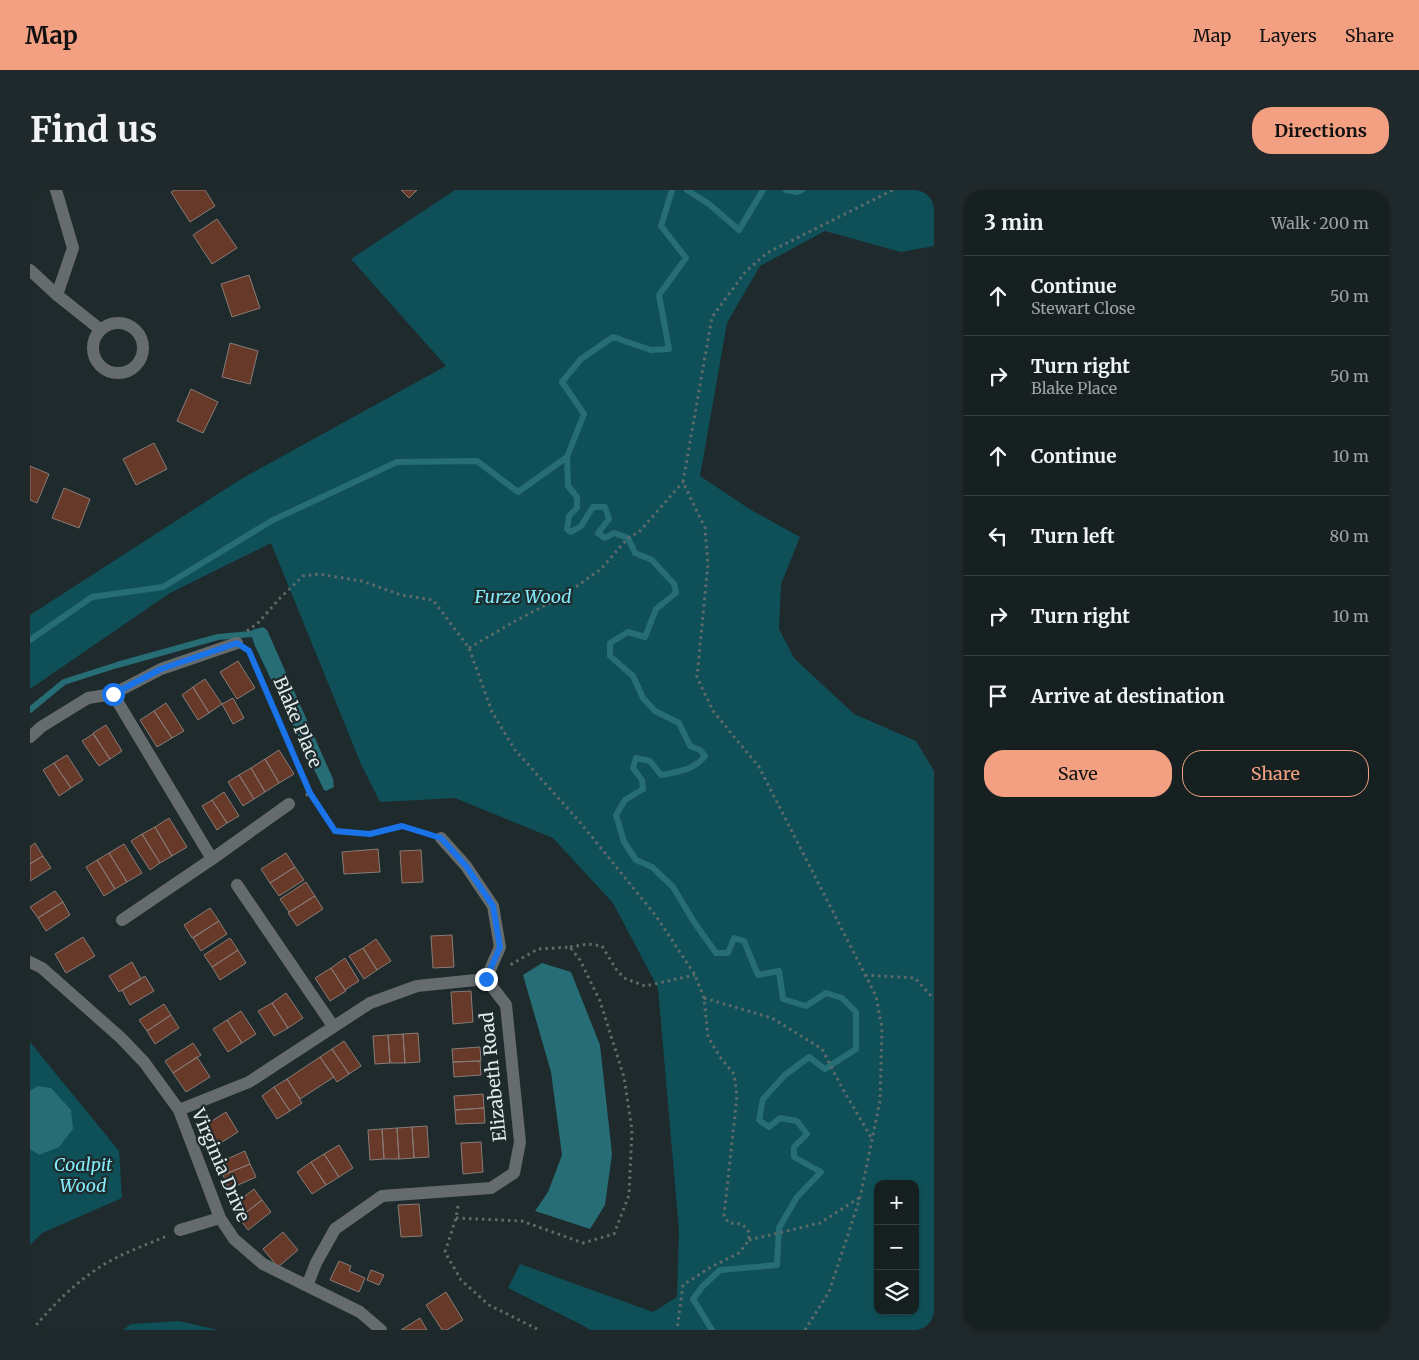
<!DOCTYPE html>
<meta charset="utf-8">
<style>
:root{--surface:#162021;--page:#1f282a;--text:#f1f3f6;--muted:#9ea3a5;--line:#353e3f;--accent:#f3a082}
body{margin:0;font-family:Merriweather,serif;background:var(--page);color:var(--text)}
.controls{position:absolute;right:15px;bottom:15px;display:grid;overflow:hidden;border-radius:10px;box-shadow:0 1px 4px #0004}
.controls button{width:45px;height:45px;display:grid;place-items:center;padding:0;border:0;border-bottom:1px solid var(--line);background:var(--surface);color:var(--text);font:25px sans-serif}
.stop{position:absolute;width:15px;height:15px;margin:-11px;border:4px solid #1a73e8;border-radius:50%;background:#fff}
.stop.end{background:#1a73e8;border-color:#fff;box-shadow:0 1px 5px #0008}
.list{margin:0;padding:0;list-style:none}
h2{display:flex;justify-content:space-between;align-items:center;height:65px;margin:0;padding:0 20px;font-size:21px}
h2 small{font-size:16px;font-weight:400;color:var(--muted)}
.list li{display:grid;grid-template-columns:32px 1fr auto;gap:15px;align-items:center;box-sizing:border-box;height:80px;padding:0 20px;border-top:1px solid var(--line)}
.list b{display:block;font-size:19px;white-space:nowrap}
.list p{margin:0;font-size:16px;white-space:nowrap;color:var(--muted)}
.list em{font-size:16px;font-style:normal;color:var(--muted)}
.actions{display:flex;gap:10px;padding:15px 20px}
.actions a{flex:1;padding:11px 0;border:1px solid var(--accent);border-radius:20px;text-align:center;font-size:18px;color:var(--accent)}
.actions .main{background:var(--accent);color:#111}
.icon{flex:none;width:28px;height:28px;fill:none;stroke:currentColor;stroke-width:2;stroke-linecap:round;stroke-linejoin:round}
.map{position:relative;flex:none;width:904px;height:1140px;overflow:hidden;border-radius:20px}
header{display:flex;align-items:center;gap:30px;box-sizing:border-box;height:70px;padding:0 25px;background:var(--accent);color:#111}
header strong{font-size:24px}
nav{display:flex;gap:28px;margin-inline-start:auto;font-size:18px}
.intro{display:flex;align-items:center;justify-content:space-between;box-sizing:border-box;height:120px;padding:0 30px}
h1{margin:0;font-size:35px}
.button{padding:12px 22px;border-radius:20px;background:var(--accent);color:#111;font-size:18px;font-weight:700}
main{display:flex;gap:30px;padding:0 30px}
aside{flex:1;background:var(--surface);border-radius:20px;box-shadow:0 1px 4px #0004}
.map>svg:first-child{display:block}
.green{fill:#0f5058;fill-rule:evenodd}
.water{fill:#276d76}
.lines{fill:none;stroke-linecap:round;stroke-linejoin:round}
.stream{stroke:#276d76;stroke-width:6}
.building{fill:#663928;stroke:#897c78}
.path{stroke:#5f6a6b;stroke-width:3;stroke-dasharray:2.5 4;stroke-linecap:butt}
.minor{stroke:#666c6d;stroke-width:12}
.route{stroke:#1a73e8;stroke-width:6}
.labels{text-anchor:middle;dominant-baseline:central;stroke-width:4.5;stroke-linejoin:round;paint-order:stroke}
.park-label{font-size:18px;font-style:italic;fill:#82ebfa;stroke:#1e2a2c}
.street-label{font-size:18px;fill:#e2eaeb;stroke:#1e2a2c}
</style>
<header>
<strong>Map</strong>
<nav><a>Map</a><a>Layers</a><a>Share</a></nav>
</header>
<div class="intro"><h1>Find us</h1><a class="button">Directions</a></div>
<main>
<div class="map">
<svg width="904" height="1140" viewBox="0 0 904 1140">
<rect width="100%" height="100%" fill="#1e2a2c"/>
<path class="green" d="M425,0H904V56L871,62L795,41L730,76L697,133L670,286L721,320L770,347L751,394L749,439L764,468L824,524L886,551L904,581V1140H560L556,1137L478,1098L490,1074L623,1122L647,1107L649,1041L628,798L583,713L523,648L425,608L350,612L331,574L241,353L140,403L0,499V425L211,289L416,176L321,69ZM848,994H885V1121H848Z
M0,852L89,961L92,1008L12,1043L0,1055V959L9,965L7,896L0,901Z
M149,1131L188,1140H93L101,1134Z"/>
<path class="water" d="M233,437L237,440L303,589L304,597L296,601L294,600L225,456L221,444L222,440Z
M512,773L541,782L570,855L582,964L575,1015L560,1039L505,1021L518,1002L532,965L521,882L493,785Z
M7,896L21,898L41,920L43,939L29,957L9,965L0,959V901Z"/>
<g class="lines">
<path class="stream" d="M642,0L631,36L656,68L629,105L639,159L621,160L583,147L551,169L532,192L554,224L537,267L538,296L547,307V318L539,326L537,339L541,342L551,336L563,317H575L579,329L568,343L575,348L584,343L598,348L605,363L622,370L644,394L646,403L626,419L615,447L598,442L580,453V466L603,486L613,508L625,521L649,533L660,556L670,560L675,566C664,580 648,582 631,585L620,571L606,568L603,578L612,590L613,599L595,610L586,625L594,652L606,670L622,677L643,697L664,732L686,763H698L704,748L714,751L728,785L749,781L753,809L776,816L796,803L812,808L826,822V859L795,879L779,867L755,885L733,909L729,930L739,937L750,928L767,931L777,944L764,957V967L791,982L767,1007L749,1038L747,1075L690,1080L672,1097L663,1109L682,1140
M657,0L679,14L709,40L733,0
M756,0L767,2L772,0
M0,450L62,407L133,397L243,330L367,272L447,271L488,302L537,267
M0,520L34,492L87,475L188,447L221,444"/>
</g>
<path class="building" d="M145,0H175L185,16L160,32L141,2Z
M371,0H387L379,8Z
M187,29L207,58L182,74L163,45Z
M219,85L230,118L202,127L191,94Z
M200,153L228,161L220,194L192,187Z
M161,199L188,212L173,243L147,231Z
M124,253L137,279L106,295L93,269Z
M0,276L19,284L7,313L0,310Z
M34,298L60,309L49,338L22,328Z
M208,471L225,498L207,509L190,482Z
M175,489L192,514L179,523L163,497Z
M163,497L179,523L168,530L152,505Z
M203,508L214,528L203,534L192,514Z
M136,513L154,541L142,548L124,521Z
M124,521L142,548L127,557L110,530Z
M76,535L92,561L80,569L63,543Z
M63,544L80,569L69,576L52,551Z
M249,560L264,584L249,593L235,569Z
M37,565L53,590L41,598L24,573Z
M235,569L249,593L235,602L221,578Z
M24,573L41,598L29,606L13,580Z
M221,578L235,602L224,609L209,585Z
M209,585L224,609L213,616L198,592Z
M194,602L209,626L197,633L182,610Z
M182,610L197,633L187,640L172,616Z
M139,628L157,657L142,666L125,637Z
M125,637L142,666L130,673L112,644Z
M112,644L130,673L120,680L101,651Z
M5,653L13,666L0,674V657Z
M94,654L112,683L97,692L79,663Z
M348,659L350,682L314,684L312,662Z
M391,660L393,692L372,693L370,661Z
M79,663L97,692L85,699L67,670Z
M256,663L265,677L240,693L231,679Z
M13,666L21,678L0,691V674Z
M67,670L85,699L74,706L56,677Z
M265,677L274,690L249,706L240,693Z
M276,692L285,706L259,722L250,709Z
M25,701L33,712L8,728L0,717Z
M285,706L293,719L267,736L258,723Z
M33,712L40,725L16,741L8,728Z
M180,718L189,731L162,748L154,735Z
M189,731L197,744L171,761L163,748Z
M422,745L424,777L403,778L401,746Z
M53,747L65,766L36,783L25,764Z
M200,748L208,760L182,777L174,765Z
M346,749L361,771L347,780L333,758Z
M333,758L347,780L334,789L319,766Z
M208,760L216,773L190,790L182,777Z
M315,768L329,791L315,800L301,778Z
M102,772L111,789L89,802L79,786Z
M301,778L316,801L300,811L285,788Z
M115,786L124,801L100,815L92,800Z
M441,801L443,832L423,834L421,802Z
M256,803L273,828L258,838L242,813Z
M242,813L258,838L244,846L228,821Z
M134,814L141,825L117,841L109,830Z
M211,821L226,844L212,853L197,830Z
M141,825L149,838L125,854L117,841Z
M197,830L212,853L198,862L183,839Z
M388,843L390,872L375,873L373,844Z
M373,844L375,873H360L358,845Z
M358,845L360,873L345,874L343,846Z
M314,851L331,876L319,884L302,859Z
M163,853L171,865L143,883L135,871Z
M450,857L451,871L423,872L422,859Z
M302,859L319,884L307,892L290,867Z
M167,867L180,887L156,902L143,883Z
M290,867L304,887L270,909L257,889Z
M450,871L451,885L424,887L423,872Z
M257,889L272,913L260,921L244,897Z
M244,897L260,921L247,929L232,906Z
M453,904L454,918L425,920L424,906Z
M454,918L455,933L426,934L425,920Z
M196,922L208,942L186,956L174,936Z
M397,936L399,967L384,968L382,937Z
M382,937L384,968L369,969L367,938Z
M367,938L369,969H354L352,939Z
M352,939L354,969L340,970L338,940Z
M451,952L453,982L433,984L431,953Z
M309,955L323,978L309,987L294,964Z
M215,961L220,974L193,985L188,973Z
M294,964L309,987L296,995L281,972Z
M281,972L296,995L282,1004L267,982Z
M220,974L226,987L199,999L193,985Z
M224,999L232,1010L209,1028L201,1017Z
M232,1010L241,1022L218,1040L209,1028Z
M389,1014L392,1046L371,1047L368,1015Z
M253,1042L268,1060L248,1077L233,1059Z
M309,1071L321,1076L319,1081L335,1088L329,1102L300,1090Z
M341,1080L354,1085L349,1095L337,1090Z
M416,1102L433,1130L417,1140H412L396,1115Z
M390,1128L397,1140H371Z"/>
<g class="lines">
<path class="path" d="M217,441L229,432L249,409L273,386L289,384L332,391L371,405L403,410L439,458L462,522L485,560L549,631L626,726L665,785L674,808L678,847L690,867L704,884L707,906L694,1026L699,1033L712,1034L719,1042V1050L709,1063L681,1077L653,1095L647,1140
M439,458L487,430L533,406L571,379L598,348L609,342L653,292
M219,462L280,603L273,607
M280,603L305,641L341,644L372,636L397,644
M540,757L558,754L572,756L586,779L594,788L615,796L665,785
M835,785L885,788L904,809
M674,808L742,828L792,859L810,894L842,949
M428,1016L426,1028L415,1062L431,1090L459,1115L509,1140
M426,1028L492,1031L553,1053L584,1044L599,1005L602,940L594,887L570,811L550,770L540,757L508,759L480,775
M719,1050L790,1033L829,1008
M2,1140C24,1114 49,1088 80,1071C98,1061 118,1054 137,1046
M775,1140L799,1102L830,1008L850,911L852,838L846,806L729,577L683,521L667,487L678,374L675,338L653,292L682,127L716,81L737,63L863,0"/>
<path class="minor" d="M26,0L43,58L27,105
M0,80L27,105L71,140
M63 158a25 25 0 1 1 50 0a25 25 0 1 1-50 0Z
M83,504L182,669L259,614
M0,547L11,537L58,508L83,504L131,479L207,453
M411,648L436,676L463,716L470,757L456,789
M207,695L303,836
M92,730L182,669
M0,772L12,778L91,848L114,872L149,920L190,1028L204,1049L233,1074L330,1122L351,1140
M149,920L219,892L340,813L387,796L456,789L476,815L490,952L484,983L461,998L352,1006L305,1039L286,1073L277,1096
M150,1040L190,1028"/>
</g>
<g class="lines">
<path class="route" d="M83,504L131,479L207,453L219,461L280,603L305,641L340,644L372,636L411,648L436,676L463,716L470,757L456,789"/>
</g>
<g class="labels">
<g class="park-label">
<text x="493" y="406">Furze Wood</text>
<text x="53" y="974">Coalpit<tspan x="53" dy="21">Wood</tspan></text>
</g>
<g class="street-label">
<text transform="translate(268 532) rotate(67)">Blake Place</text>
<text transform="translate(463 887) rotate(-96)">Elizabeth Road</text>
<text transform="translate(191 975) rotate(67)">Virginia Drive</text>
</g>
</g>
</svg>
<div class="controls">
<button>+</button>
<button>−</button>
<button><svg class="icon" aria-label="layers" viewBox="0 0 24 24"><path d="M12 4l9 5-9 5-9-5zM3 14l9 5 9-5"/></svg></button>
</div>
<div class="stop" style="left:83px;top:504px"></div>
<div class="stop end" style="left:456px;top:789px"></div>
</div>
<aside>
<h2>3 min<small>Walk · 200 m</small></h2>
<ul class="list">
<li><svg class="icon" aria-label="ahead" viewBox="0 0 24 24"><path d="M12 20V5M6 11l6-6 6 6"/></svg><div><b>Continue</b><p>Stewart Close</p></div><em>50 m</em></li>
<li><svg class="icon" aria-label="right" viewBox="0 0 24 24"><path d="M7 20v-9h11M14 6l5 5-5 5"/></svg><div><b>Turn right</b><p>Blake Place</p></div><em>50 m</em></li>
<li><svg class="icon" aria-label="ahead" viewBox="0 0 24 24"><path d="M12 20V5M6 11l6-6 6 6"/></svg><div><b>Continue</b></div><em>10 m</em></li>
<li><svg class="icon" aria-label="left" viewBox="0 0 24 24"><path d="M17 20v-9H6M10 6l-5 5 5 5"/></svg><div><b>Turn left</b></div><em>80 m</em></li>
<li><svg class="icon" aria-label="right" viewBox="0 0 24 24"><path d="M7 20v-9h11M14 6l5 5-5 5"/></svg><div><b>Turn right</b></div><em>10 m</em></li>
<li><svg class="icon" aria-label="arrive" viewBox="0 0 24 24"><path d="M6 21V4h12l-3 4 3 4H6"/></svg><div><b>Arrive at destination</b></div></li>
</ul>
<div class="actions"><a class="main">Save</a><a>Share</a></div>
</aside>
</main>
